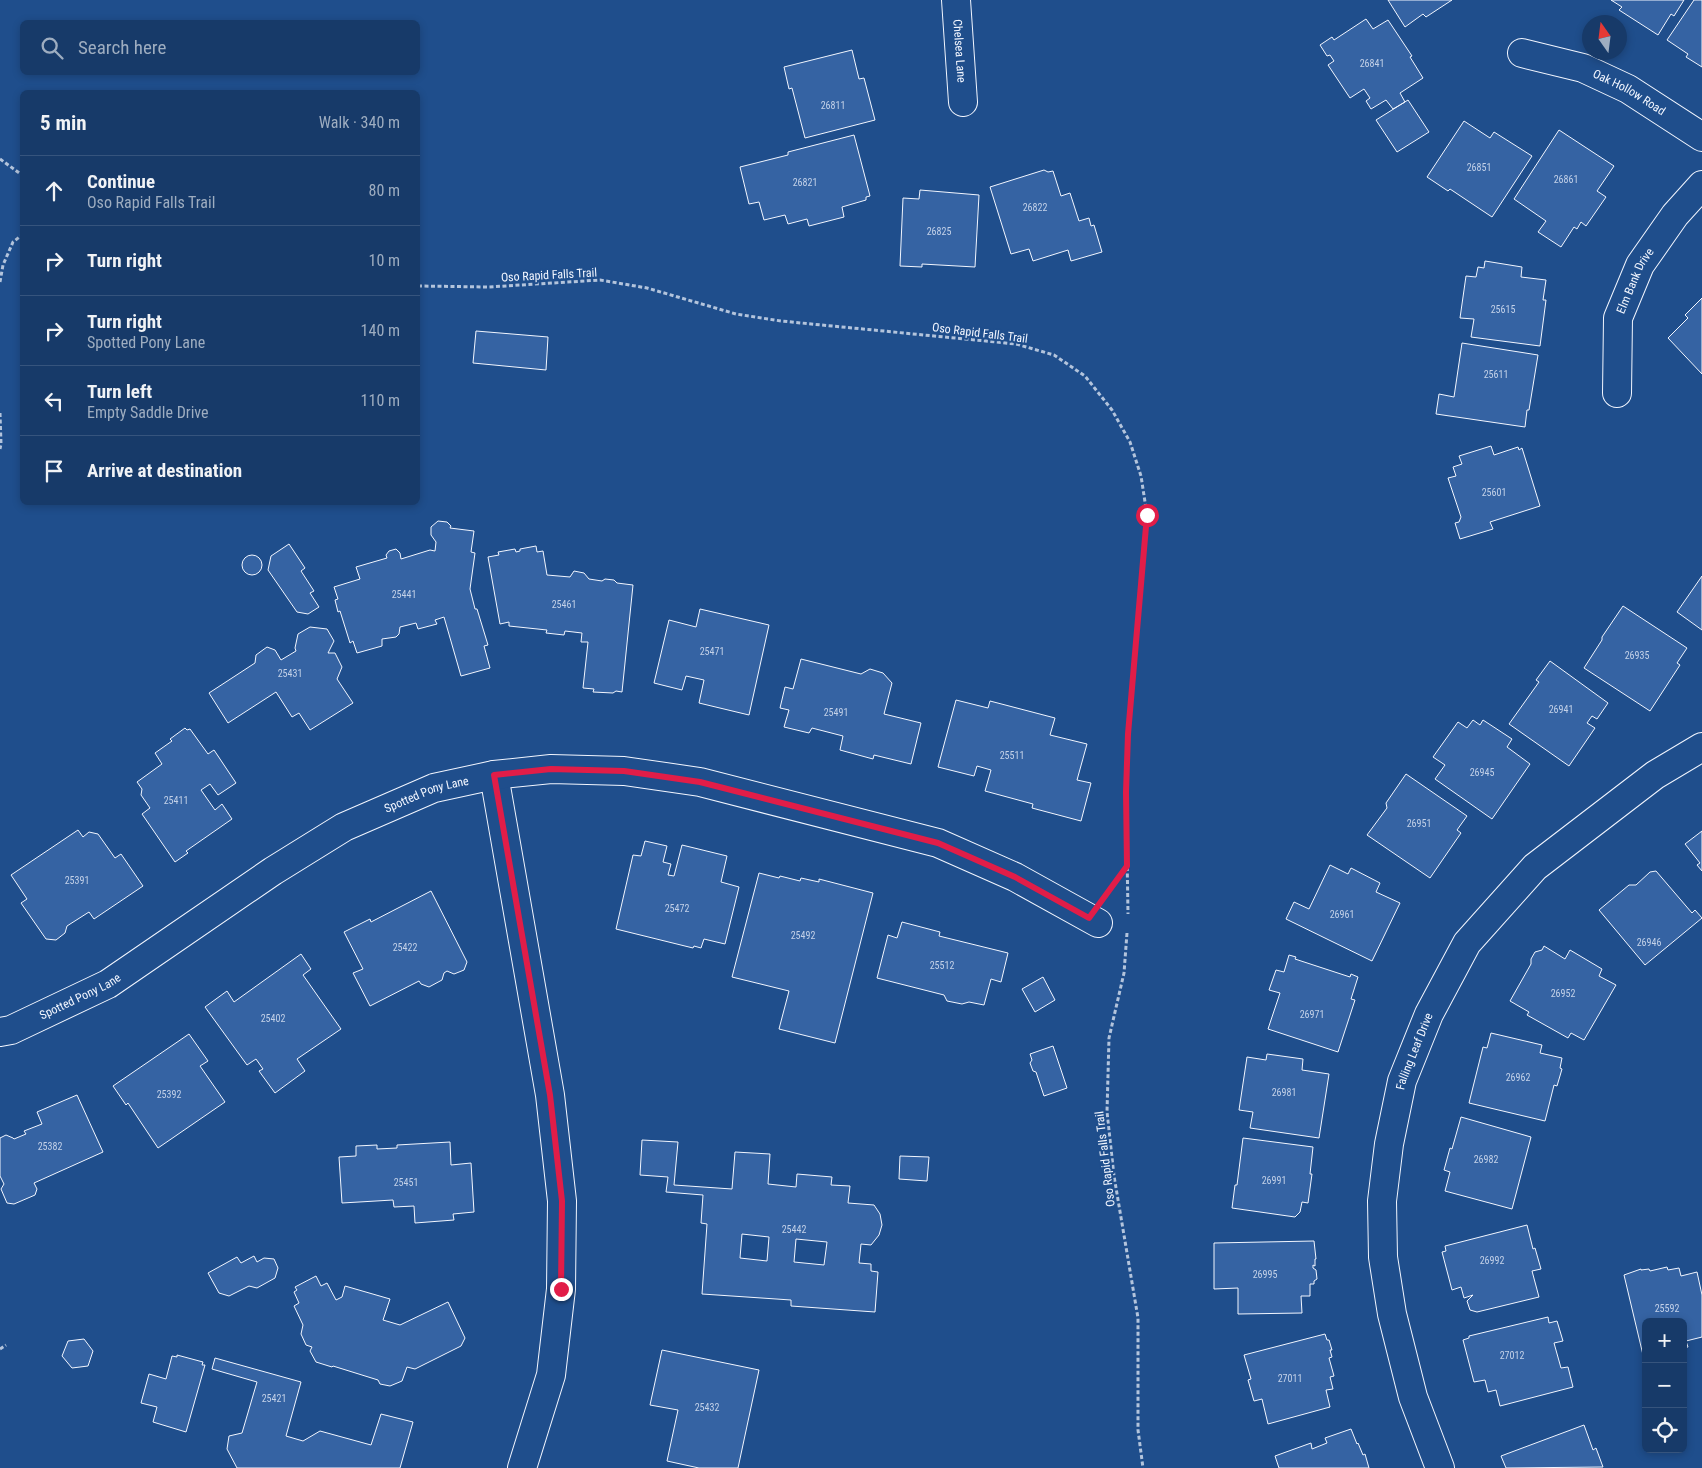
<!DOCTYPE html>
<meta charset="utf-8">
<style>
:root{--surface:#173a69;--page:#20416f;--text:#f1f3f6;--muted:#9eadc0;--line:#36547d}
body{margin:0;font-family:"Roboto Condensed",sans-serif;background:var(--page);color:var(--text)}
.controls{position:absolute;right:15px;bottom:15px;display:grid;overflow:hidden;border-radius:8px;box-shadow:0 2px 8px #0003}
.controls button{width:45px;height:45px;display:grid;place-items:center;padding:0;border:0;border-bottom:1px solid var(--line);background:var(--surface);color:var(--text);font:25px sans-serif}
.compass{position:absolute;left:1582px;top:15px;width:45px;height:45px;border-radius:50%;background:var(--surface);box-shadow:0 2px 8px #0003;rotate:346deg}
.stop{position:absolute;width:15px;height:15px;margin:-11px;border:4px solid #e11d48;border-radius:50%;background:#fff}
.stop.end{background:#e11d48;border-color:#fff;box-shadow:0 1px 5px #0008}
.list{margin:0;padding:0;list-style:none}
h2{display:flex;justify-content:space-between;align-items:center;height:65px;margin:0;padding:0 20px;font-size:21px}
h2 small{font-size:16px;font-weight:400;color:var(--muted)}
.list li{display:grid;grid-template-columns:32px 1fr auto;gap:15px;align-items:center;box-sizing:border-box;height:70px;padding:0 20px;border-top:1px solid var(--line)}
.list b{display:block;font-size:19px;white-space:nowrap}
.list p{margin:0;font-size:16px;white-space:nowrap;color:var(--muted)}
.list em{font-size:16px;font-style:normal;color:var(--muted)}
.icon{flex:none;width:28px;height:28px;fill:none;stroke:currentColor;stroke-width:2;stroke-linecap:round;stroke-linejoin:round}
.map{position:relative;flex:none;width:1702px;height:1468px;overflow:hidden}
.search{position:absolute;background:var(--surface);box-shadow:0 2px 8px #0003;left:20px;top:20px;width:400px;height:55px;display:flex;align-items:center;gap:12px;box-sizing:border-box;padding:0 18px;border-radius:8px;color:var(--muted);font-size:19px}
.panel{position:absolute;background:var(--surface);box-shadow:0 2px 8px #0003;left:20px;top:90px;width:400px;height:415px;border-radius:8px}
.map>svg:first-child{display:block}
.building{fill:#3563a3;stroke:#f2f6ff;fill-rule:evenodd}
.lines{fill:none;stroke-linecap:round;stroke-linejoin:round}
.minor-casing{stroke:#f2f6ff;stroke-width:30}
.path{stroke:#b3c4dc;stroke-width:3;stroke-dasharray:4 2.5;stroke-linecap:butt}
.minor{stroke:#1f4e8c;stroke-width:28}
.route{stroke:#e11d48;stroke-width:6}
.labels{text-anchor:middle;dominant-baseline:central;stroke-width:4;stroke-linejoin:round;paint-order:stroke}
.number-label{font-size:10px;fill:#c3d1e8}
.street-label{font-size:12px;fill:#f2f6ff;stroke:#1f4e8c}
</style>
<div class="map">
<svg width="1702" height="1468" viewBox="0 0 1702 1468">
<rect width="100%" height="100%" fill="#1f4e8c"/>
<path class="building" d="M1388,0H1452L1426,17L1423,14L1405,27Z
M1611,0H1684L1674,16L1671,14L1658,35L1619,10L1622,7Z
M1694,0H1702V67L1686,57L1688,54L1667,40Z
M1366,19L1373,29L1388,20L1412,56L1410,57L1423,78L1400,93L1405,102L1393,109L1386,100L1371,109L1366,101L1370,98L1364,89L1350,98L1328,65L1334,61L1330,55L1327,56L1320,45L1332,37L1334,40Z
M852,50L859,79L864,78L875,120L805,138L792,88L789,89L784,67Z
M1408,100L1429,132L1397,152L1376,120Z
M1464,121L1490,138L1494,132L1532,156L1492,217L1450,189L1448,191L1427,177Z
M1559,130L1614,166L1597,191L1606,197L1586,226L1581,222L1577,229L1574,227L1561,247L1538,232L1546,221L1514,199Z
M854,135L870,196L866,197V200L842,207L844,217L809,226L807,219L788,224L785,215L764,220L759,202L749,204L740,167L788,155V152Z
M1044,170L1048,172L1053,171L1061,196L1070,193L1079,221L1089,218L1091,226L1094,225L1102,252L1071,261L1068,250L1033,261L1029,249L1011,254L990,187Z
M920,190L979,195L975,267L922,264V267L900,266L903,198L919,199Z
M1485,261L1522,267L1521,277L1546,280L1543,300H1546L1540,346L1471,337L1474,319L1460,318L1466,276L1476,277L1478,267L1484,268Z
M1702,298V374L1668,338L1688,318L1685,315Z
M476,331L548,337L546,370L473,363Z
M1462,343L1538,355L1529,410H1527L1525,427L1436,414L1439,394L1454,397Z
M1491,446L1494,455L1518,447L1519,450L1522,448L1540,506L1490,522L1493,529L1460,539L1455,523L1459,522L1461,517L1448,478L1456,476L1453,467L1462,464L1459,456Z
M438,521L447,522L451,526L450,528L474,531L471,552L475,553L470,589L475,609H477L488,645L484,646L490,668L461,676L444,617L435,620L437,624L418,629L416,623L400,627L399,634L396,637L382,639V646L357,653L353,641L350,643L340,611L338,612L335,600L338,599L334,587L360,579L356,567L387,558L386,555L389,551L396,549L400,553L401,559L430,550L435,551L436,542L431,535V527Z
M289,544L305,568L301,571L314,591L310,593L319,607L308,614L297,612L268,570L271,556Z
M536,546L537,552L543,551L547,575L570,577L574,571L584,573L589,579L602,581L605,579L614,580L617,583L633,585L622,692L616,691L613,693L593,692L594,689L583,688L588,642H581L582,633L565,631L564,635L546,633L547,630L509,626V622L500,624L488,557L499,555L498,552L515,549L516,552L520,551V549Z
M242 565a10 10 0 1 1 20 0a10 10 0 1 1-20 0Z
M1702,576V630L1677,612Z
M1623,606L1687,648L1677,663L1680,665L1650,711L1584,668L1602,640V637Z
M700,609L769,625L749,715L699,703L704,680L686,676L682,690L654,683L669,620L696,627Z
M310,627L327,629L334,641L328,653H335L342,667L337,679L353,703L310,730L299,713L292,717L276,692L228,723L209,693L255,663L256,655L267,647L275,650L281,660L296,651L295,648L298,634Z
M801,659L861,674L870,669L883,673L892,683L884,714L921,723L911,764L874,755L873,759L840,750L843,736L812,728L809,733L784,727L789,710L780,708L785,687L793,689Z
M1550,661L1608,703L1597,719L1592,716L1587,723L1595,728L1569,766L1509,724L1539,682L1536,680Z
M956,700L988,708L990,701L1055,718L1050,735L1087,744L1077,780L1091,783L1081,821L1032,808L1033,804L985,791L991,770L977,766L974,776L938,767Z
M1473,720L1480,725L1483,720L1512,739L1507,747L1530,764L1492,819L1435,779L1445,765L1433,757L1458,722L1467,728Z
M185,728L187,730L190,729L208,754L214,750L236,783L218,795L210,784L201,790L215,810L222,804L232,819L186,851L188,853L175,862L142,814L150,808L141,795L142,789L137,782L162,764L155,753L172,741L170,739Z
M1406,774L1467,816L1457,830L1461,833L1430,878L1367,835L1387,808L1386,803Z
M78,830L83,837L89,832L98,834L115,858L121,854L143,886L94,919L89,912L67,926L65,933L56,940L46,939L21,903L27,899L11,875Z
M1702,831V871L1697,865L1700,863L1685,844Z
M645,841L667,846L663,862L671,864L668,875L674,876L682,845L727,856L721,882L739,887L725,944L704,939L701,948L694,946L693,948L616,929L633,855L641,856Z
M1330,865L1348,874L1351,868L1380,883L1376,892L1400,903L1372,961L1286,919L1294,902L1309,909Z
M1656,871L1692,913L1695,910L1702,918L1645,965L1599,910L1629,885H1636L1650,872Z
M759,873L779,878L780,876L800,881L801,878L819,882V879L873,893L835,1043L779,1029L789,991L732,977Z
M431,891L467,962L464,970L454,974L447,971L444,973L442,980L429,987L421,984L419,981L370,1006L353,973L363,969L344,932L370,919L371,922Z
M902,922L940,932L939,936L1008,953L1001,982L991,979L984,1005L969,1002L962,1004L947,1001L944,995L877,978L888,935L897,938Z
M1544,946L1565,959L1570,950L1602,969L1599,976L1616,985L1584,1040L1571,1033L1568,1038L1527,1015L1529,1012L1510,1001L1531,964V959L1535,952L1542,950Z
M301,954L311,969L303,975L341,1029L297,1059L305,1071L275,1093L259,1071L263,1069L256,1059L247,1065L205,1007L227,991L234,1002Z
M1289,955L1296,957L1295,959L1350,977L1351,974L1358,977L1351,999L1355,1000L1338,1052L1268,1029L1280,993L1269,990L1276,970L1284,972Z
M1043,977L1055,1000L1035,1012L1022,989Z
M1491,1033L1542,1045L1540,1053L1562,1058L1560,1068L1562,1069L1557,1086L1554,1085L1545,1121L1469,1103L1483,1047L1487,1048Z
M189,1034L208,1061L200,1066L225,1102L158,1148L128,1103L126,1105L113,1086Z
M1053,1046L1067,1088L1044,1096L1036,1072L1033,1071L1030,1063L1032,1060L1030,1054Z
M1267,1054L1303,1059L1302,1070L1329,1074L1319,1138L1250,1128L1253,1112L1239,1110L1247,1057L1266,1060Z
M77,1095L103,1152L34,1183L37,1189L35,1195L14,1204L7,1203L1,1189L4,1184L0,1176V1138L6,1135L13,1138L14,1139L26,1134L24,1131L42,1124L37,1112Z
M1461,1117L1531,1137L1512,1209L1445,1191L1450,1172L1444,1170L1450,1148L1452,1149Z
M1243,1138L1313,1147L1310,1174H1312L1308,1203L1302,1202L1300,1212L1295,1217L1232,1208L1235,1185H1237Z
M642,1140L678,1142L674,1185L732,1189L735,1152L770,1154L768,1184L796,1187L797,1174L832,1177L831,1185L850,1186L848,1203L874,1205L880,1214L882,1225L879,1235L871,1245L861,1244L859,1263L871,1264V1271L878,1272L875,1312L791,1306V1300L702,1294L707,1224L701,1223L703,1195L666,1192L668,1177L640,1175ZM742,1234L769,1237L767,1261L740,1258ZM796,1239L827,1242L824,1265L794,1262Z
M450,1142L451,1165L471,1163L474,1212L453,1214L454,1220L415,1223L414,1206L394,1207L393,1200L342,1203L339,1157L356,1156V1146L377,1145V1149L397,1148V1145Z
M900,1156L929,1157L927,1181L899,1179Z
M1527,1225L1533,1249L1535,1248L1541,1269L1532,1271L1539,1297L1477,1312L1470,1310L1467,1301L1473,1295L1464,1298L1461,1287L1452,1290L1442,1252L1446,1251L1445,1246Z
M1314,1241L1316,1259H1315V1266L1313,1265V1268L1316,1270L1317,1279L1314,1281V1284H1310V1296H1301L1302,1313L1238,1314V1288L1214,1289V1243Z
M254,1256L257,1262L264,1258L274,1259L278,1268L275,1278L257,1288L249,1286L229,1296L219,1293L208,1273L237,1257L241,1263Z
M1667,1267L1668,1270L1679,1268L1681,1276L1697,1272L1702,1295V1337L1686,1341L1688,1347L1683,1348V1322H1646V1355H1643L1624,1275L1641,1269V1270L1649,1269L1650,1271Z
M316,1276L321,1286L327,1283L336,1300L342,1297L345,1286L390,1299L383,1320L400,1325L448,1302L465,1338L461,1346L415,1369L407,1367L402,1381L390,1386L380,1384L378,1380L333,1366L332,1367L316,1362L310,1351L312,1347L306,1345L301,1334L303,1325L294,1306L299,1303L294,1292L297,1290L295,1287Z
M1548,1317L1549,1323L1557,1321L1563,1341L1554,1343L1561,1368L1568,1367L1573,1387L1500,1406L1496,1390L1488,1392L1485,1380L1474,1382L1463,1340L1469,1338V1336Z
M1325,1334L1327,1340H1329L1332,1350H1330L1332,1357L1329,1358L1334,1376L1330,1377L1333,1389L1326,1390L1330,1407L1268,1424L1262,1399L1254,1401L1248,1380L1251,1379L1244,1355Z
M84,1339L93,1351L88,1366L72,1368L62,1356L68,1341Z
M662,1350L759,1370L738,1468H699L667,1461L678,1410L650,1405Z
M177,1355L203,1362L202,1365H205L186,1432L153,1422L157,1407L141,1403L149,1374L166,1379L172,1356L177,1357Z
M215,1358L301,1382L286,1436L303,1441L320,1431L371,1445L381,1414L413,1422L400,1468H237L227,1449L229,1436L242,1433L257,1382L212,1369Z
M1584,1425L1593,1450L1596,1448L1603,1467L1506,1468L1501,1456Z
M1351,1429L1357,1444L1358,1443L1363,1455L1365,1454L1369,1468H1279L1275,1456L1311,1443L1312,1449L1327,1443L1325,1438Z"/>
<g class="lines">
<defs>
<g id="minor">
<path id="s1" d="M956,0L963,102"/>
<path id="s2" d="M1522,53L1583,68L1628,89L1702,137"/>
<path id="s3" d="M1617,393L1618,318L1640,265L1675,215L1702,185"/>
<path d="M494,775L550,1095L562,1201L561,1289L551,1375L522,1468"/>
<path id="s4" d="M0,1032L11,1030L108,984L273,871L344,827L434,788L494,775L551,769L624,771L700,782L938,843L1015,877L1098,923"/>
<path id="s5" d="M1440,1468L1413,1397L1392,1314L1383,1257L1382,1201L1389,1144L1402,1081L1429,1014L1467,943L1535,867L1655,775L1702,747"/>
</g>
</defs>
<use href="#minor" class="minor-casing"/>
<path class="path" d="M0,159L22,175
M0,282L3,265L13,242L22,235
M418,286L489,287L600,280L647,288L736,314L781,321L1016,344L1054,355L1085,376L1112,410L1130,442L1141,476L1147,515L1128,734L1126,792L1128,914
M0,413L1,444L0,449
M1107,894L1127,866
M1127,933L1124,973L1109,1038L1107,1112L1114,1176L1138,1318V1430L1143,1468
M0,1349L6,1345"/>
<use href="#minor" class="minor"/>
</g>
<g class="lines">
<path class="route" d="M561,1289L562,1201L550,1095L494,775L551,769L624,771L700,782L938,843L1015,877L1089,918L1127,866L1126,792L1128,734L1147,515"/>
</g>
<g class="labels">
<g class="number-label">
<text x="1372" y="63">26841</text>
<text x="833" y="105">26811</text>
<text x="1479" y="167">26851</text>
<text x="1566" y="179">26861</text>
<text x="805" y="182">26821</text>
<text x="1035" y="207">26822</text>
<text x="939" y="231">26825</text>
<text x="1503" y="309">25615</text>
<text x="1496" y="374">25611</text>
<text x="1494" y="492">25601</text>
<text x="404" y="594">25441</text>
<text x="564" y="604">25461</text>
<text x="712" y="651">25471</text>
<text x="1637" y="655">26935</text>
<text x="290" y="673">25431</text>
<text x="1561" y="709">26941</text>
<text x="836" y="712">25491</text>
<text x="1012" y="755">25511</text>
<text x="1482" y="772">26945</text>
<text x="176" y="800">25411</text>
<text x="1419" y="823">26951</text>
<text x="77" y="880">25391</text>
<text x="677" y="908">25472</text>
<text x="1342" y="914">26961</text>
<text x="803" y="935">25492</text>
<text x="1649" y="942">26946</text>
<text x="405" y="947">25422</text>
<text x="942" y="965">25512</text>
<text x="1563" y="993">26952</text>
<text x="1312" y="1014">26971</text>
<text x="273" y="1018">25402</text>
<text x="1518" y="1077">26962</text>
<text x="1284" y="1092">26981</text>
<text x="169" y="1094">25392</text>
<text x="50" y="1146">25382</text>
<text x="1486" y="1159">26982</text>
<text x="1274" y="1180">26991</text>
<text x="406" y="1182">25451</text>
<text x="794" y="1229">25442</text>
<text x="1492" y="1260">26992</text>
<text x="1265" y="1274">26995</text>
<text x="1667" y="1308">25592</text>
<text x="1512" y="1355">27012</text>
<text x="1290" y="1378">27011</text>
<text x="274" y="1398">25421</text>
<text x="707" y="1407">25432</text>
</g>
<g class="street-label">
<text stroke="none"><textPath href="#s1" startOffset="51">Chelsea Lane</textPath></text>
<text stroke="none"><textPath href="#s2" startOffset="115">Oak Hollow Road</textPath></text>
<text transform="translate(549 275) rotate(-3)">Oso Rapid Falls Trail</text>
<text stroke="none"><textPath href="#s3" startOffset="116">Elm Bank Drive</textPath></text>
<text transform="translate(980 333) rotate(7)">Oso Rapid Falls Trail</text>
<text stroke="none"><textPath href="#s4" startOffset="491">Spotted Pony Lane</textPath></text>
<text stroke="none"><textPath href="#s4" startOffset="88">Spotted Pony Lane</textPath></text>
<text stroke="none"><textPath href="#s5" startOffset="429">Falling Leaf Drive</textPath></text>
<text transform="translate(1105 1159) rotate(-97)">Oso Rapid Falls Trail</text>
</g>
</g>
</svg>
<div class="controls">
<button>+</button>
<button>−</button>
<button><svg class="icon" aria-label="locate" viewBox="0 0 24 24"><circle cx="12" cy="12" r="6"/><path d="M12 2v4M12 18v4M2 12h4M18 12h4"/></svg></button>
</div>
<svg class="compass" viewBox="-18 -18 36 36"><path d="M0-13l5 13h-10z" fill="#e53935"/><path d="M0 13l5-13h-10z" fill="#9eadc0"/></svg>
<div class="stop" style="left:1147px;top:515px"></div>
<div class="stop end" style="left:561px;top:1289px"></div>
<div class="search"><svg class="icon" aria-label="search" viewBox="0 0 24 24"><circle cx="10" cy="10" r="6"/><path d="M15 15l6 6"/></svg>Search here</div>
<section class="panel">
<h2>5 min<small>Walk · 340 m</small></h2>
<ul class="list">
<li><svg class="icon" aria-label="ahead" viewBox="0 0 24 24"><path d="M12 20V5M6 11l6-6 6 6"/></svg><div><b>Continue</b><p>Oso Rapid Falls Trail</p></div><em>80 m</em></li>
<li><svg class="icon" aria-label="right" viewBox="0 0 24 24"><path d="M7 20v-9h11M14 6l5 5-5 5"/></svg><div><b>Turn right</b></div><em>10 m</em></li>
<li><svg class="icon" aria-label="right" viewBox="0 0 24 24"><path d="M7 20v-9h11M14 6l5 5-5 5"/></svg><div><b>Turn right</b><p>Spotted Pony Lane</p></div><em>140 m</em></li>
<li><svg class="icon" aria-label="left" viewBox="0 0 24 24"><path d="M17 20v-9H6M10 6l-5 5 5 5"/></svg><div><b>Turn left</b><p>Empty Saddle Drive</p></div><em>110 m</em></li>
<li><svg class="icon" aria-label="arrive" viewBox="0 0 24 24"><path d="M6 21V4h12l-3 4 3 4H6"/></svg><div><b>Arrive at destination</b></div></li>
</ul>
</section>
</div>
